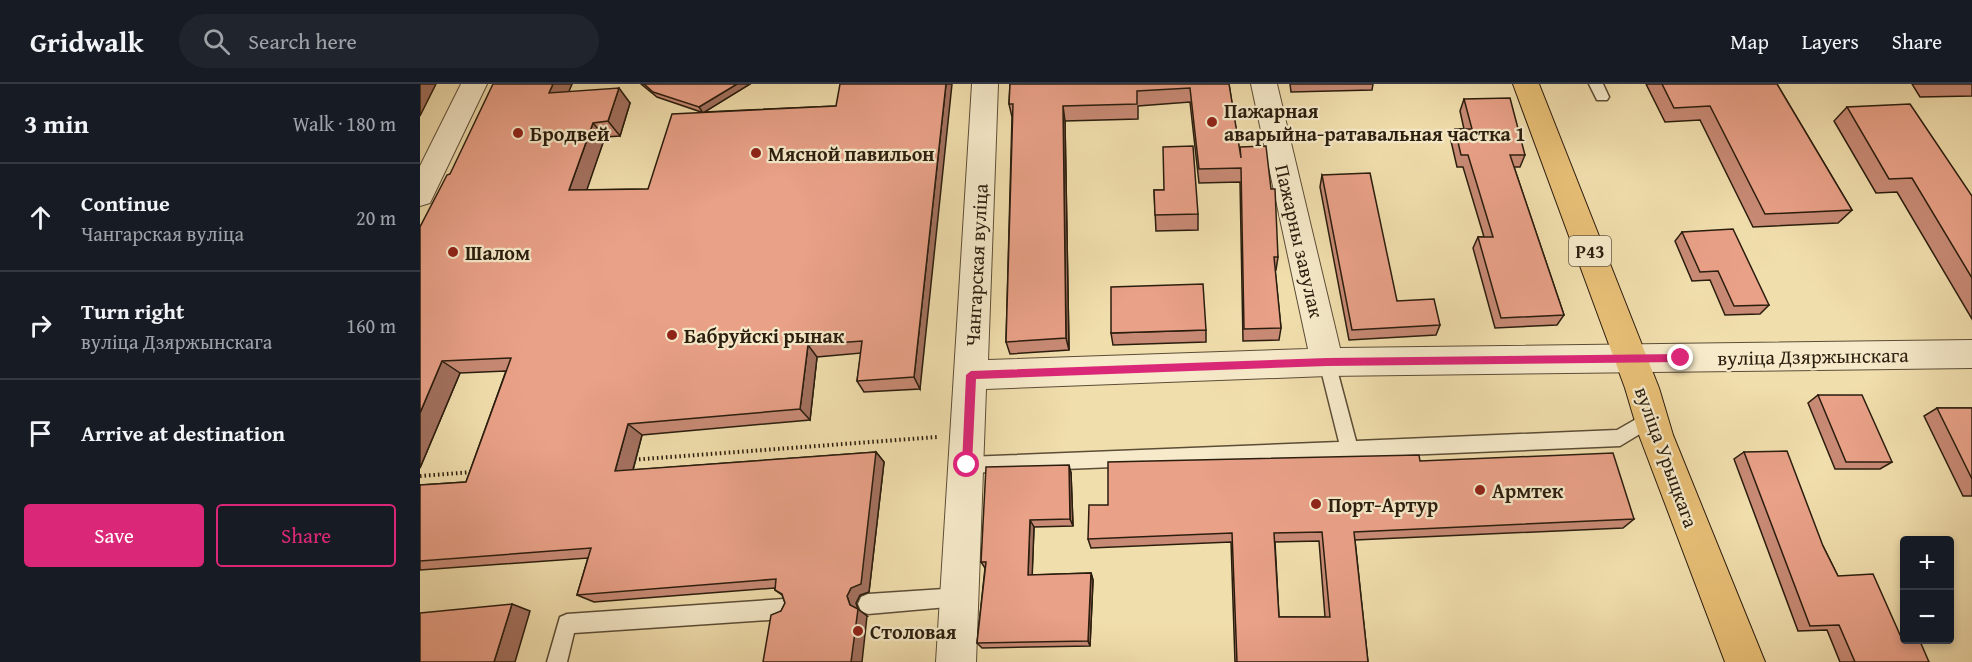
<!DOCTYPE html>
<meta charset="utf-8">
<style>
:root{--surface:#171b24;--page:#20242c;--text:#f1f3f6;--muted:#9ea1a6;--line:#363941;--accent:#db2777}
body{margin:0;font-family:"Gentium Book Plus",serif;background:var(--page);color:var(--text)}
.controls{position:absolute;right:18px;bottom:18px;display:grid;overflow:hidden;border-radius:6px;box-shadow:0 3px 9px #0003}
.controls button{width:54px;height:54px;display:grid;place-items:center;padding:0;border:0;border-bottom:2px solid var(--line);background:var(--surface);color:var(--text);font:30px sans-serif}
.stop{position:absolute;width:18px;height:18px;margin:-14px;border:4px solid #db2777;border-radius:50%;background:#fff}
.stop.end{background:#db2777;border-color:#fff;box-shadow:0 2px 6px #0008}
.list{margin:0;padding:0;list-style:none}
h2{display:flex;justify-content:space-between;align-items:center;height:78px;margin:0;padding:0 24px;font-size:26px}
h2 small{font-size:20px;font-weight:400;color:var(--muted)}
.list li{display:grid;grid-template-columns:39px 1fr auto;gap:18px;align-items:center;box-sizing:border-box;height:108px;padding:0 24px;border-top:2px solid var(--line)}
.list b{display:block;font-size:22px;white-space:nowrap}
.list p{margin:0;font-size:20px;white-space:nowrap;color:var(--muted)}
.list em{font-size:20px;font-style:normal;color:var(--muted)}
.actions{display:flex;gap:12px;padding:18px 24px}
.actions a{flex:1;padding:14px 0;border:2px solid var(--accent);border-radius:6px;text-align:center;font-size:21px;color:var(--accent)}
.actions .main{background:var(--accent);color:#fff}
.icon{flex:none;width:33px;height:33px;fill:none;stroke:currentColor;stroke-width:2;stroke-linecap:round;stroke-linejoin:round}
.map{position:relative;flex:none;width:1552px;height:578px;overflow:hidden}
header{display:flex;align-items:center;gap:36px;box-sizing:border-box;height:84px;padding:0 30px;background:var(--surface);border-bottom:2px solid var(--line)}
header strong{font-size:28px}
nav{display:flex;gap:33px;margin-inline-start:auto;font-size:21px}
.search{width:420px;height:54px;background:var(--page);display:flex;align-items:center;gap:15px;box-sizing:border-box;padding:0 21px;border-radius:33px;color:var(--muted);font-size:22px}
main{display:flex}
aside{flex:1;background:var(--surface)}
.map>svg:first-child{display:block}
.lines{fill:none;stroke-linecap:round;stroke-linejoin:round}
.lane-casing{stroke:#5c4d36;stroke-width:3}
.street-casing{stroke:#5c4d36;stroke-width:2}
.primary-casing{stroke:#2a1d0e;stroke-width:2}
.path{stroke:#2a1d0e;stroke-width:4;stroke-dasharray:1.5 3;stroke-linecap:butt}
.lane{fill:#f6eaca;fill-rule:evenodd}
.street{fill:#f6eaca;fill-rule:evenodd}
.primary{fill:#e8bf76;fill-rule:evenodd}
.wall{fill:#c88a75;stroke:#2a1d0e;stroke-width:1.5;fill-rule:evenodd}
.shaded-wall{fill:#a3715f;stroke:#2a1d0e;stroke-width:1.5}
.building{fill:#e9a188;stroke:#2a1d0e;stroke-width:1.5;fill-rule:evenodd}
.route{fill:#db2777}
.poi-dot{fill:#8f2418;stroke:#f6eaca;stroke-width:2}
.labels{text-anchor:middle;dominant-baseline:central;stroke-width:4.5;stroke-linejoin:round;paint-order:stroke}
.shield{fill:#f6eaca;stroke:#675a46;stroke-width:1.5}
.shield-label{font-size:18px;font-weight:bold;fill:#2a1d0e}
.poi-label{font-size:20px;font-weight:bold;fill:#2a1d0e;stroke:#f6eaca;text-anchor:start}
.street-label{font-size:20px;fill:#2a1d0e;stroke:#f6eaca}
</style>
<header>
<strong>Gridwalk</strong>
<div class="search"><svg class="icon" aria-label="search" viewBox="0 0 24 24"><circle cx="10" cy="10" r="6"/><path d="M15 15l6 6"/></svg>Search here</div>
<nav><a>Map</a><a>Layers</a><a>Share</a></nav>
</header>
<main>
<aside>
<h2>3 min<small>Walk · 180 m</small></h2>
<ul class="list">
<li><svg class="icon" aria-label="ahead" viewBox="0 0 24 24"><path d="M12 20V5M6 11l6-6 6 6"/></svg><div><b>Continue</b><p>Чангарская вуліца</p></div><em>20 m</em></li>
<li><svg class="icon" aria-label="right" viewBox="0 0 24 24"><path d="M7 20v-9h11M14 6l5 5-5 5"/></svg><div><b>Turn right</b><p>вуліца Дзяржынскага</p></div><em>160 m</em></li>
<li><svg class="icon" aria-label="arrive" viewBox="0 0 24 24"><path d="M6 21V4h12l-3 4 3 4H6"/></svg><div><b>Arrive at destination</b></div></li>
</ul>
<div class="actions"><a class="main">Save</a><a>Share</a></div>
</aside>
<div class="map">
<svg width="1552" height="578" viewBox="0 0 1552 578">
<rect width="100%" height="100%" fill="#f1dead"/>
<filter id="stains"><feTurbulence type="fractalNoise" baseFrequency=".00333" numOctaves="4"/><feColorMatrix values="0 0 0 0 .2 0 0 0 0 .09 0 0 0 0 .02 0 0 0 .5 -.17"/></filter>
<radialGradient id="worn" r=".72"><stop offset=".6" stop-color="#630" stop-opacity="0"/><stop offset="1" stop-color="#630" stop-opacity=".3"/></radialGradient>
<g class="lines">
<defs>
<path id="lane" d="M1169,0H1183L1189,13L1187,16H1177Z
M907,271L913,273L915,278L936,357L1197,346L1232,326L1238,329L1241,334L1238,339L1200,362L547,389L541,387L538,381L541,375L547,373L919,358L899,278L901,273Z
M539,504L546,506L549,513L546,520L539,522L448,530L441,527L438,520L441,513L448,510Z
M364,515L371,518L374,525L371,532L364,535L154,549L147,578H127L140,533L147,530Z"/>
<path id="street" d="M41,0H67L10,119L0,122V82Z
M552,0H578L568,276L888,265L831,0H857L920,264L1552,256V284L907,292L566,305L556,578H516Z"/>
<path id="primary" d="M1093,0H1119L1239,304L1253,351L1345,578H1305L1219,351L1205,304Z"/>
</defs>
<use href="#lane" class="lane-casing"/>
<use href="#street" class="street-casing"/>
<use href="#primary" class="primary-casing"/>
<path class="path" d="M210,376L517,353
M0,392L53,388"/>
<use href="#lane" class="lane"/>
<use href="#street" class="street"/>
<use href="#primary" class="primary"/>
</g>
<path class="wall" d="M152,0L148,8L210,19L200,52L185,53L166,106L228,105L281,28L237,13L221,0H330L284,28L416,22L500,305L444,308L437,297L441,269L397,273L390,336L222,351L213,386L456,368L464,378L449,508L440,511L436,519L438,525L447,532L361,527L365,519L362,511L355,506V504L174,518L157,511L168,474L0,486V401L46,398L86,287L40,289L0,384V143L30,90Z
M590,0H809L820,70L858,173L856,186H855L861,244L859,256L823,257L820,98L779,99L770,18L718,22V35L645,37L649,266L590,270L586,258L592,33L589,20Z
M870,0H953L952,6L871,8Z
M1226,0H1357L1432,126L1418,139L1333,143L1280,36L1245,38Z
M1492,0H1552V12L1500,13Z
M1044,15L1105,71L1100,83H1094L1144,231L1137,241L1075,244L1053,164L1058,153H1064L1043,83H1037L1031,57L1035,45H1044L1040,27Z
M1427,23L1552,112V235L1477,108L1456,109L1414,37Z
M902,91L977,217L1020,241L1016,251L929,256L900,103Z
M734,106H744L778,130V146L736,147Z
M1262,148L1349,221L1340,230L1305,231L1290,196L1272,197L1255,157Z
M786,246V258L693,261L691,249Z
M1398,311L1472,378L1460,385H1415L1388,319Z
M1517,324H1552V412H1543L1504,332Z
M1324,368L1403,462L1418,492L1481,553L1509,578H1420L1407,546L1378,547L1314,375Z
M1000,377L1214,435L1203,444L935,456L948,578H815L811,458L671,464L668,455L688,421ZM899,457L905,533H859L855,458Z
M651,389L653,442L614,443L612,491L671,489L673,496L670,562L562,564L557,559L565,484L561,478Z"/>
<path class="shaded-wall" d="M0,0H16L0,32Z
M133,0H152L142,24L129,9Z
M317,0H330L283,29L279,23Z
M526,0H532L500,305L494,293Z
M199,4L210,19L200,52L188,37Z
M643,22L645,37L649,266L646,254Z
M173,39L185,53L162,120L149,106Z
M388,261L397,273L390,336L380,325Z
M22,277L40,289L0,384V329Z
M208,340L222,351L210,397L195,387Z
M456,368L464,378L449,508L440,511L436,519L438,525L447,532L442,578H431L430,521L427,512L431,504Z
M649,381L651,389L653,442L650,435Z
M610,436L614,443L612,497L608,491Z
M671,489L673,496L670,562L668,557Z
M92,520L110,527L95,578H74Z"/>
<path class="building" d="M73,0H133L129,9L199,4L188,37L173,39L149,106L228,105L252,30L416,22L420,0H526L494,293L437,297L442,257L388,261L380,325L208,340L195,387L456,368L441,500L431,504L427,512L430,521L438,525L431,578H343L351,531L361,527L365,519L362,510L355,506L356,495L157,511L171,464L0,477V401L46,398L91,274L22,277L0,329V143L27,91L30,90Z
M224,0H317L279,23L233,8Z
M590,0H809L821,74L820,63L846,62L851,105H855L858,173H854L861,244L824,245L821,84L779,85L770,4L717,7V20L643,22L646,254L586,258L593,20H589Z
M1242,0H1357L1432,126L1345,130L1290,22L1254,24Z
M1090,14L1105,71H1090L1144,231L1081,234L1058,153H1073L1048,71H1041L1035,45H1052L1044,15Z
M1490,20L1552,112V194L1492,94L1469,95L1427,23Z
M773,62L778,130L735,131L734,106H744L743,63Z
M950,89L977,217L1014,215L1020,241L932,246L902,91Z
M1313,145L1349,221L1314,222L1298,187L1280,188L1262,148Z
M783,200L786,246L691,249V203Z
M1398,311H1442L1472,378H1426Z
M1517,324H1552V395Z
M1367,367L1403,462L1418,492L1453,490L1481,553H1485V555H1499L1509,578H1435L1419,541L1390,542L1324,368Z
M1193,369L1214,435L934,448L948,578H817L812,449L668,455L669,421H688V378L999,371L1000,377ZM902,448L910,533H859L854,449Z
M649,381L650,435L610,436L608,491L671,489L668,557L557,559L566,478H561L566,383Z
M92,520L74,578H0V529Z"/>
<path class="route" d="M1261,270L1266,274L1261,278L907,282L556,295L552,381L547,385L542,381L546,291L551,287L907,274Z"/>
<g class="poi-dot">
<circle cx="792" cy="38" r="6"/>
<circle cx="98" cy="49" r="6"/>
<circle cx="336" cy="69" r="6"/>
<circle cx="33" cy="168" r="6"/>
<circle cx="252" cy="251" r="6"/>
<circle cx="1060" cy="406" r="6"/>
<circle cx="896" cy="420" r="6"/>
<circle cx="438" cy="547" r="6"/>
</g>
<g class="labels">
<rect class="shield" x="1149" y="152" width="42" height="30" rx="4.5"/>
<g class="shield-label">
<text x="1170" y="167">Р43</text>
</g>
<g class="poi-label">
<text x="804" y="26">Пажарная<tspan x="804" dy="23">аварыйна-ратавальная частка 1</tspan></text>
<text x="110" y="49">Бродвей</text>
<text x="348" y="69">Мясной павильон</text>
<text x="45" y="168">Шалом</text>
<text x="264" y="251">Бабруйскі рынак</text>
<text x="1072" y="406">Армтек</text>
<text x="908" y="420">Порт-Артур</text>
<text x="450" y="547">Столовая</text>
</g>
<g class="street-label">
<text transform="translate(880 157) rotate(77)">Пажарны завулак</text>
<text transform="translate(556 181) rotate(-87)">Чангарская вуліца</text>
<text transform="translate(1393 272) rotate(-1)">вуліца Дзяржынскага</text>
<text transform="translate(1247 373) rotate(70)">вуліца Урыцкага</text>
</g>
</g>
<rect width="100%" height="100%" filter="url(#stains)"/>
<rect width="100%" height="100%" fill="url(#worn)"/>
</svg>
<div class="controls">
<button>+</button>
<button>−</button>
</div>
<div class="stop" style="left:547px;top:381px"></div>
<div class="stop end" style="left:1261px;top:274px"></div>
</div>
</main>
